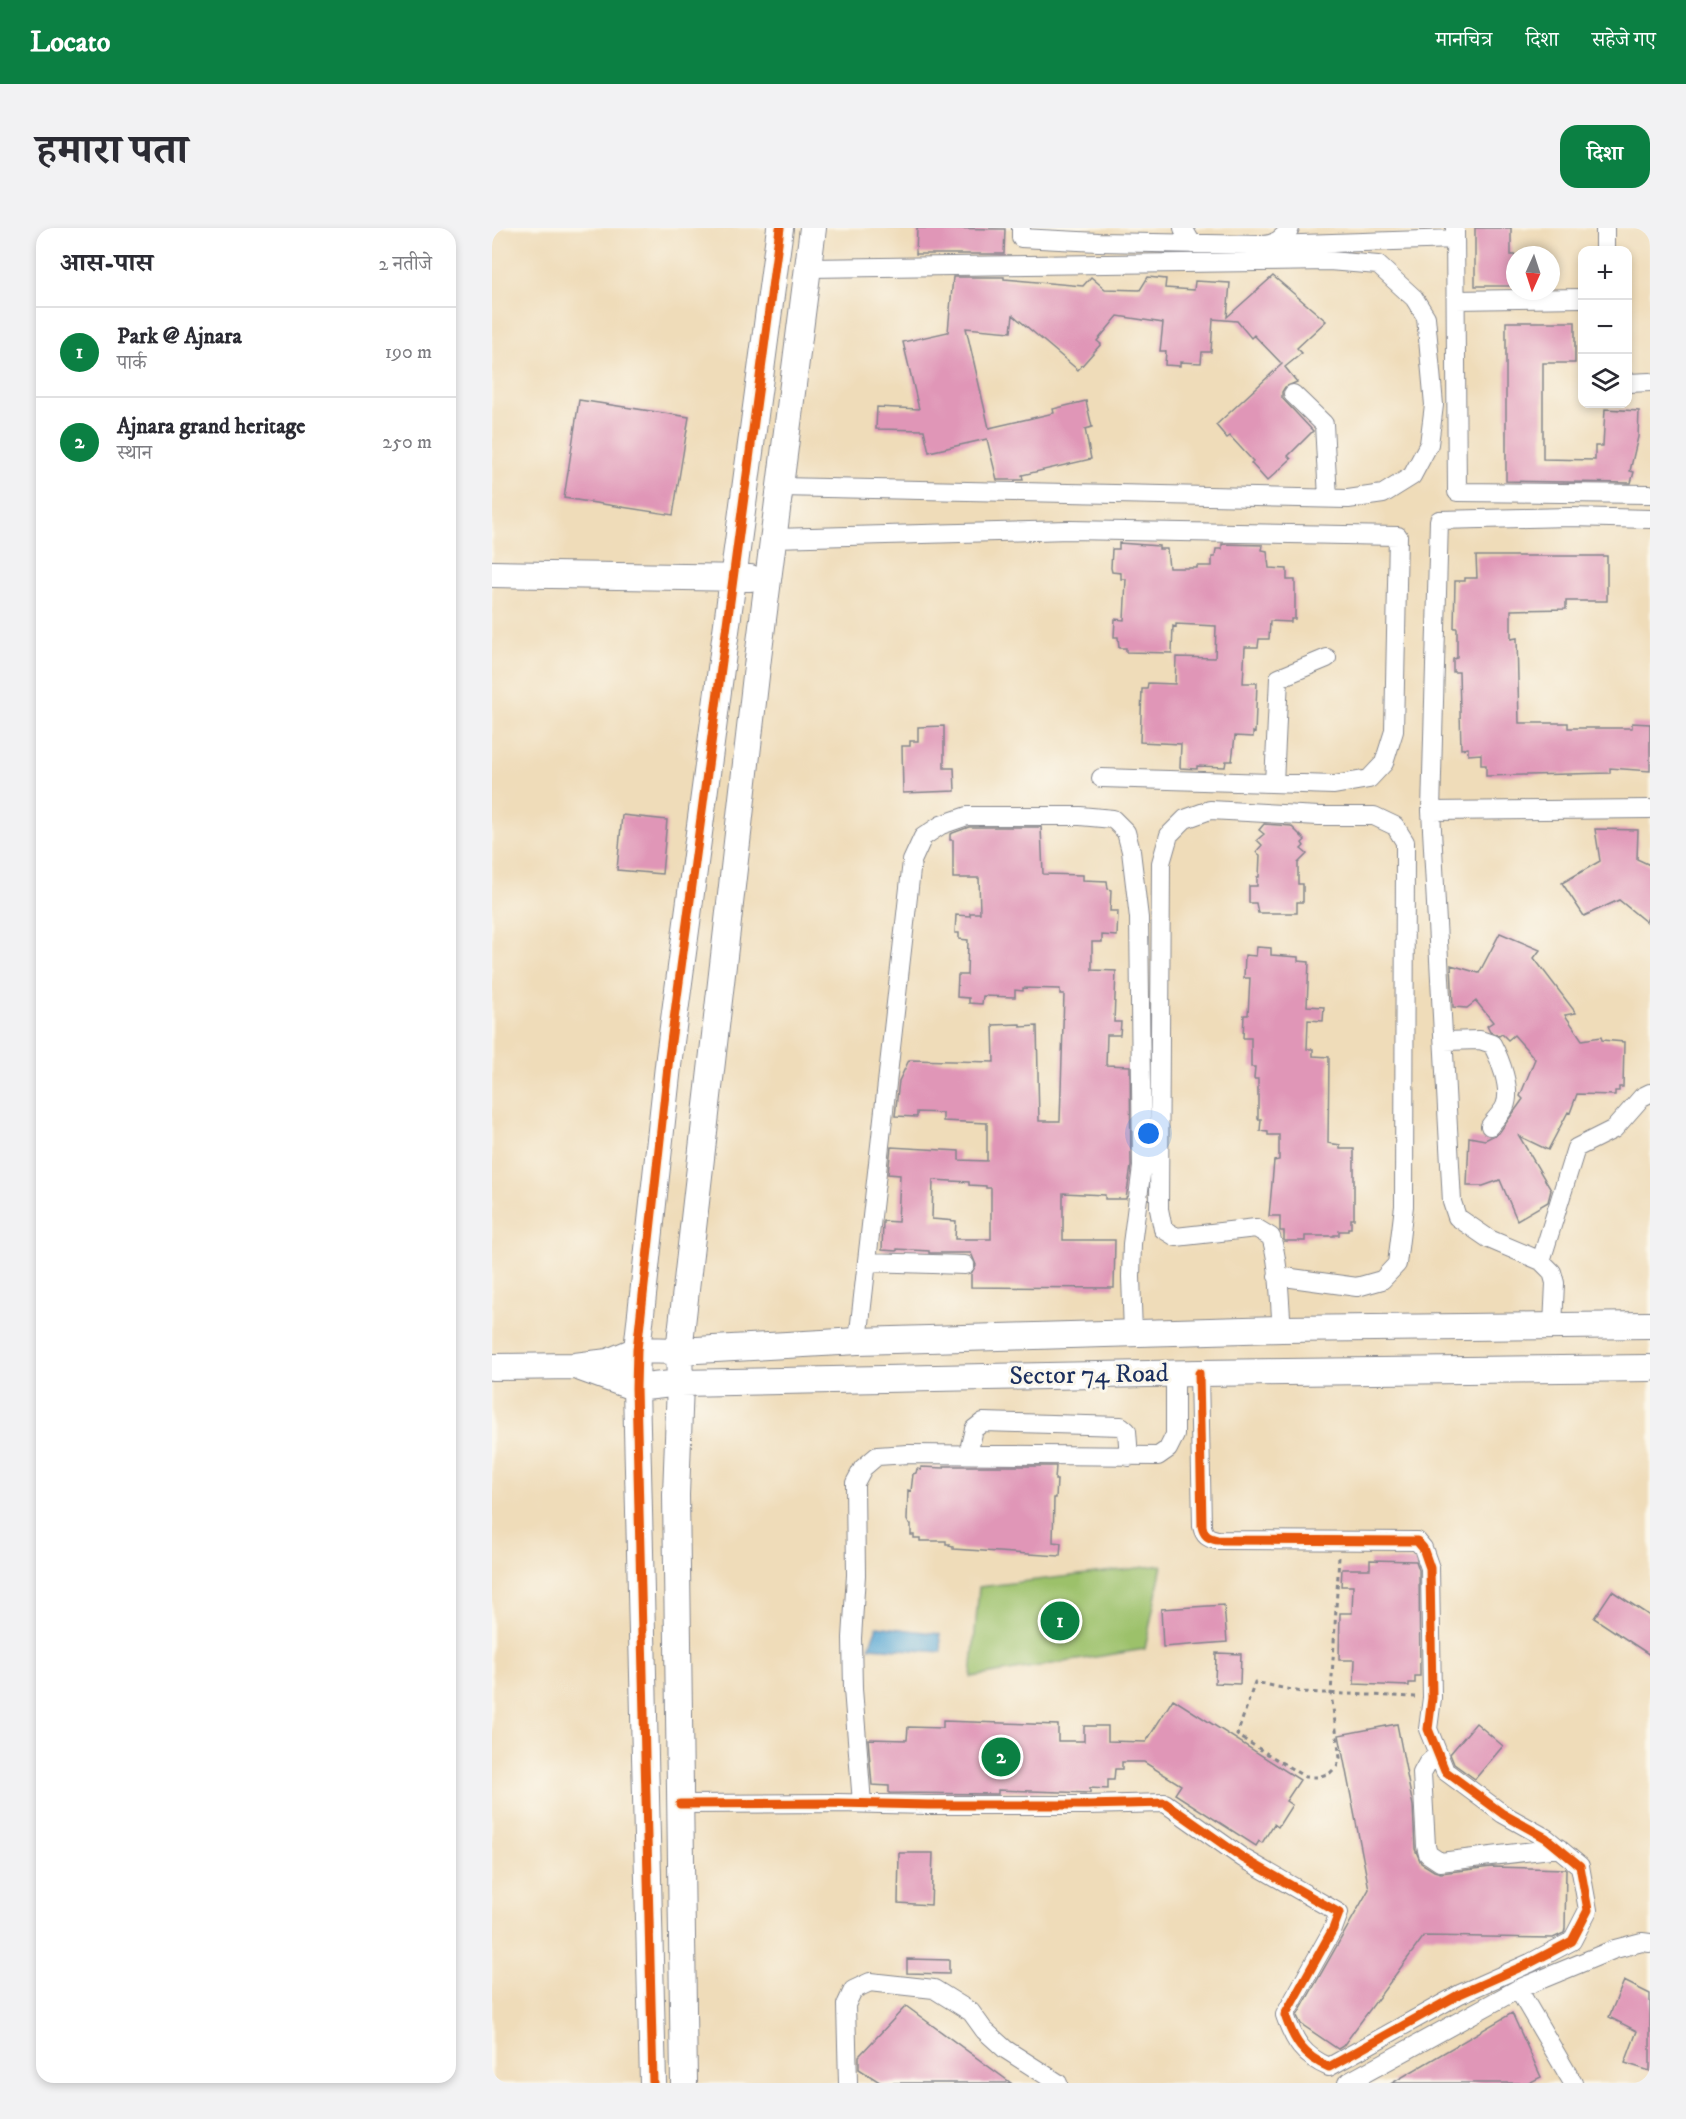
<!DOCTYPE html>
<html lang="hi">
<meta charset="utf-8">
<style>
:root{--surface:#fff;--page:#f2f2f3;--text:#2b2b33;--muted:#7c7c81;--line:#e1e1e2;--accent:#0b8043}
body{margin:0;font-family:"IM FELL DW Pica","Noto Serif Devanagari",serif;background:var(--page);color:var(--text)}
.controls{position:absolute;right:18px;top:18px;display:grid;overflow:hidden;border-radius:12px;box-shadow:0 3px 9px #0003}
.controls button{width:54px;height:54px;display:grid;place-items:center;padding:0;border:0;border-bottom:2px solid var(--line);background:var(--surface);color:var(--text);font:30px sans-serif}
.compass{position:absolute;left:1014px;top:18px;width:54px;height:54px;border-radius:50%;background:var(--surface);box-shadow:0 3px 9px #0003;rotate:183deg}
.you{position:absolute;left:657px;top:906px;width:21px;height:21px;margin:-15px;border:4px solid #fff;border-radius:50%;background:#1a73e8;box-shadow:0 0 0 9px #1a73e833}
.badge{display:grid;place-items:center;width:39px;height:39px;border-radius:50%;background:var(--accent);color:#fff;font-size:20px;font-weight:700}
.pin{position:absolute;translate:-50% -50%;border:3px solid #fff;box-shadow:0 2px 6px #0006}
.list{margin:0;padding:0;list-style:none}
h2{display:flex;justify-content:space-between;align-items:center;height:78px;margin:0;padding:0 24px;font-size:26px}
h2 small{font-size:20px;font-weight:400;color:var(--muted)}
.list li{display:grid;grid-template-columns:39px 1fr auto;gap:18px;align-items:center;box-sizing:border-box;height:90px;padding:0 24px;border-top:2px solid var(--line)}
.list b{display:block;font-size:22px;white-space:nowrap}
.list p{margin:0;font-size:20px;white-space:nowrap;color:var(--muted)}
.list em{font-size:20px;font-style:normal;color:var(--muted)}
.icon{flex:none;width:33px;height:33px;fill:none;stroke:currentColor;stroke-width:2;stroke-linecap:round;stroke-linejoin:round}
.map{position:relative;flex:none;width:1158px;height:1855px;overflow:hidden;border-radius:18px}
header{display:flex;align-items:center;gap:36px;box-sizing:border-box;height:84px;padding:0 30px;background:var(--accent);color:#fff}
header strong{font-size:28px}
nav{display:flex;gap:33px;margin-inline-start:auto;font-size:21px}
.intro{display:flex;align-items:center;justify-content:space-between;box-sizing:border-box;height:144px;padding:0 36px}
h1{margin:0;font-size:42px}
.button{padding:15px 27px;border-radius:18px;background:var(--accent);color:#fff;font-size:21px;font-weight:700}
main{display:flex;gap:36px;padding:0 36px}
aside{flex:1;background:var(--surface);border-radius:18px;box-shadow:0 3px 9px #0003}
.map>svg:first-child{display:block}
.green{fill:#9cc16b;stroke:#5c7864;stroke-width:1.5}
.water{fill:#5aa8d4;stroke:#3a6c99;stroke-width:1.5}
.building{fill:#e096b7;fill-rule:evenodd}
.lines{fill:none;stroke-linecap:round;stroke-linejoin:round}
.street-casing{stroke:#85868c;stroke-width:20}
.secondary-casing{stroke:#85868c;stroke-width:28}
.path{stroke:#85868c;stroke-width:3;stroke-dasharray:4.5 4.5;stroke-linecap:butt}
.street{stroke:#fff;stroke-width:18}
.secondary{stroke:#fff;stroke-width:26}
.cycleway-casing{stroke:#fbf7ec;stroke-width:13}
.cycleway{stroke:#e8590c;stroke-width:9}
.labels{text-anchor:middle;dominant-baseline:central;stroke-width:6;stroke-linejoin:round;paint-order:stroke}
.street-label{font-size:26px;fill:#1b2f5e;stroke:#fbf7ec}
</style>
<header>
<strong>Locato</strong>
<nav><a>मानचित्र</a><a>दिशा</a><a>सहेजे गए</a></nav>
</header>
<div class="intro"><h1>हमारा पता</h1><a class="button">दिशा</a></div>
<main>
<aside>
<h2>आस-पास<small>2 नतीजे</small></h2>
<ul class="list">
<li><span class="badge">1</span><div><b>Park @ Ajnara</b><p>पार्क</p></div><em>190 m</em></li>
<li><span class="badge">2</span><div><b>Ajnara grand heritage</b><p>स्थान</p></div><em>250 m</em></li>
</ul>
</aside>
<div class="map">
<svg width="1158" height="1855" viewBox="0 0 1158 1855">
<rect width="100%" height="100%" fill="#fbf7ec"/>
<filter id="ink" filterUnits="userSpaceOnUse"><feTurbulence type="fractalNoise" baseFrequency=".0167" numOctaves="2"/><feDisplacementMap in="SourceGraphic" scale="12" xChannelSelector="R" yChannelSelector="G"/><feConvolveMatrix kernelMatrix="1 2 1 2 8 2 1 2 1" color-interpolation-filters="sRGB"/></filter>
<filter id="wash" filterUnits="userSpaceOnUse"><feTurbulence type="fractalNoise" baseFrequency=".008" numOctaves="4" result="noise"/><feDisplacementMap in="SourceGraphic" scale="24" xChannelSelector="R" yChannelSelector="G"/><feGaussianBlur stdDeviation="1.35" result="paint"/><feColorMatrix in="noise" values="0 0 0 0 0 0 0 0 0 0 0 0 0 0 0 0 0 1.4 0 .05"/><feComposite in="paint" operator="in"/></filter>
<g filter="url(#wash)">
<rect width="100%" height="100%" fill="#efdcb9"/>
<path class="green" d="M670,1337L653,1421L479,1449L487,1359Z"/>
<path class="water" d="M385,1398L448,1406L450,1424L377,1419Z"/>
<g id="blocks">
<path class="building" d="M425,0L513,1L512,26H424Z
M983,0H1019V27H1023V58H983Z
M781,48L834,93L805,120L810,125L793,139L805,154L793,159L790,164V170L821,203L796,228L799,231L775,253L759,235L761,233L760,232L738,208L735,210L724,197L790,136L762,107L759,110L745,93L721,91L719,124H710L709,135L688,134V138L673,137L674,123H668L671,95L626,88L605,113L609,116L586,142L521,87L519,104L474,100L497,200L562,185L561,181L594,173L600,199L593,201L599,231L530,247L531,252H505L495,211L437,224L432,202L384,201L385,179L427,181L411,114L456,104L461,49H512V51L591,58L599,49L613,61L648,62L656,49L674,51L673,60L702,62L703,53L738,55L735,89Z
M1014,94H1083V135H1051V231L1103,232V218H1111L1113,181L1147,183L1146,209L1138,243L1142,244L1139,255L1014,253Z
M87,172L197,189L181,287L72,270Z
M627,315L667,318V321H675L677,340H705V338H720V329H723L724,321H730V316L771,317L770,322L775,323L777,340L795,341V352H803V391H799V394L778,393L777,411H767L766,419H753L751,455H765L763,505L761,504V509L743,508L740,533H734L733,539L705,538V541L688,540L689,516L648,514L650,461H655L656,455L683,456L684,429L723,430L724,398L684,396V399L681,398L680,425L634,424V420H627L626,409H622L623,391L632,392L634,351H629V345L620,344L619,340L620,321H627Z
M984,328H1115V373H1074V381L1019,382V411L1025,410L1027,495H1076V500H1140V495L1158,496V543L1118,540V545L994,548V537H989V526L976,527V520L969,521L967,444H961V431L965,430V400H962L963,353H973V350H985Z
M452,498V540H462L463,563L411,565L410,518H418V513H426V499Z
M130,587L175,592L170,646L125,642Z
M772,596L799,598L813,612L810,615L812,618L809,621L815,626L806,635V656H811V674H805V685H766L764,675H757V658H765V649H767L768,627L764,624L770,617L765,612L772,606L767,602Z
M477,599H549L551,646L591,647V652L615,653L616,661L619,662L618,683H626L625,708L610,707V714H600V742L624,743L622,794H629L628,807H615L614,837L638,838L639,938L634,971H613V967L571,965V1012H623L622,1060L479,1059V1046L484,1037L479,1025H437V1023L405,1021V1023L390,1022L391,993L406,994L408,947L396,946L399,919L467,923V932L495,933V895L451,893V885L425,884V889L403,888L407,853L417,832L502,834L501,797L528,796V799L545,798L547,893H568L572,766H568V761L531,760V763L523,762V769L491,768L490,776L477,775V770L465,769L466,747H475L476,712L467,711V705H463L464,687L478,688V685H488L487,650H461V612H458V606ZM441,952L477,954V957L494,958V960H499V1011H463L464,993L440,991Z
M1103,601L1146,602L1145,631L1158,637V684L1154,694L1127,672L1092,688L1070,655L1108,633Z
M1008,705L1048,722L1042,730L1084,785L1073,787L1090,812L1109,809L1110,812L1132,814L1131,859H1127V863H1123V867L1085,866L1078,885L1076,884L1056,922L1027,908L1059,962L1056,974L1025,992L1008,952L991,958H975L977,909L993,912L1007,905L1031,871L1028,868L1043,831L1022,807L1016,812L1010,806L1007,808L998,804L995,798L1001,794L984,773L975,780L961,779L959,737L987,745Z
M765,719L779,720V727L806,729V733L817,734L815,778L832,779L831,793L816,792L815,821H821V828L837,829L836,915L848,917V921H862V991H859V1000H856V1003H847V1007H842V1008H813V1013H792V1003H788V988H777L782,933L787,932V907H776V904L768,903L769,891H766V851H762L763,839H759V810H751L752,787H756L758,750H752L753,727L764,728Z
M452,1238H564L563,1252H565L564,1270H562L561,1314L569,1315L568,1328L461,1321V1319L457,1318L458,1316H454V1313H428V1310H422V1307H419V1296H417L415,1292L416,1262L419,1263L421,1246L424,1245L425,1241L429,1242V1239L452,1240Z
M878,1332L924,1333L927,1342L928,1448H923V1455H917V1458L862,1456L863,1432H847L848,1385H860L861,1358H849L850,1341H878Z
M1120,1363L1158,1388V1427L1102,1390Z
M732,1377L735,1414L671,1419L669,1381Z
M724,1425L749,1426L748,1456L723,1455Z
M681,1471L808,1552L794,1573L800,1577L786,1599L782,1596L770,1615L767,1613L764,1618L683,1566L689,1557L652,1534H630V1541H623L622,1552H616V1561L598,1560V1565L506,1562V1566L397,1565V1558L380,1557L376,1511L415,1512L416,1499L451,1500V1493L566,1497V1513H592V1498H616V1513L654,1514Z
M984,1495L1011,1518L983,1551L962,1536L958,1526Z
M905,1496L921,1578L923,1621L929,1635L942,1643L949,1645L1000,1639L1074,1641L1073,1701L1072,1705L1061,1710L932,1708L851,1818L846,1821L809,1796L805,1788L877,1661L847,1507Z
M407,1625H441L439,1677L406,1675Z
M415,1731L457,1732V1746L415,1745Z
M1132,1753L1158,1766V1843L1133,1835L1145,1803L1117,1789Z
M414,1778L519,1855H389L367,1841V1828Z
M1020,1785L1049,1849L1037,1855H900Z"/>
</g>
</g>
<g filter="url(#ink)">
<use href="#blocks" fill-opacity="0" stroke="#85868c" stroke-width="1.5"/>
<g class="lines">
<defs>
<path id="street" d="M529,0V10L606,14L770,17C783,17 791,10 798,0
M691,0L700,16
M963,0L965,264L1158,266
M1113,0V22
M779,17L963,11
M964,72L1090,70
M1136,155L1158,154
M801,166L832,196L836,270
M288,259L856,271L891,266L920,248L937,216L942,177L934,89L922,70L886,37L837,33L317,40
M282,310L577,302L906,308L902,503L892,535L877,551L842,557L609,550
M782,555L787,450L835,430
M939,583L1158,581
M952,813L988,812L1000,816C1008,831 1020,861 1013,878C1010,885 1002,892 998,898
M1049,1033L1084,920L1122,901L1150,869L1158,865
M375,1034L473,1037
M785,1048L865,1059L890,1052L905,1036L912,978L913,614L903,598L882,588H827L718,582L693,591L677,607L669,635L667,981L671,1001L684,1009L764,1000L779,1009C788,1038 787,1071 790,1101
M1061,1098L1063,1055L1060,1044L1049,1033L997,1011L965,989L960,974L939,583L947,292L1078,289L1158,291
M366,1113L420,633L431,609L449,597L475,588H588L621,591L634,604L639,623L647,690L650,939L640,1016L639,1049L641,1104
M476,1226L482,1201L491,1194L629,1198L635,1203L637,1229
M946,1526L935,1536L930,1545L934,1618L936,1626L948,1634L1067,1620
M370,1575L361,1461L360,1410L364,1347L363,1255L371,1240L385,1228L416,1226L666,1228L676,1221L683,1207V1145
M188,1576L346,1575L436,1577H595L673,1575L751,1630L847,1685L841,1701L793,1787C802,1813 811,1828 837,1839L968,1766L1038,1735L1080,1713L1096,1682L1088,1638L1054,1610L1011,1586L953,1543L936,1501L940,1470L938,1340L931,1320L925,1313L725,1312C716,1310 712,1308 710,1298L707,1145
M1026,1761L1081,1855
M356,1855L354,1777L361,1762L378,1754L442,1761L479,1784L492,1802L513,1821L566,1855
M855,1855L1026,1761L1123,1721L1150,1714L1158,1715"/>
<path id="secondary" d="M0,346L258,350
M0,1139L83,1138L116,1134L145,1122L187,1123L366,1113L790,1101L1158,1097
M89,1140L144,1160L188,1155L707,1145L1158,1140
M161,1855L144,1160L145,1122L177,829L288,0
M192,1855L184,1267L188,1155L187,1123L266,430L321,0"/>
</defs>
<use href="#street" class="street-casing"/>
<use href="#secondary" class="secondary-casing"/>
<path class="path" d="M847,1329L839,1466L848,1530L845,1538L838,1545L826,1549H813L745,1507L763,1454L809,1464L923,1469"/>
<use href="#street" class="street"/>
<use href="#secondary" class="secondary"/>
<defs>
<path id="cycleway" d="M188,1576L346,1575L436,1577H595L673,1575L751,1630L847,1685L841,1701L793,1787C802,1813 811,1828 837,1839L968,1766L1038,1735L1080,1713L1096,1682L1088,1638L1054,1610L1011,1586L953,1543L936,1501L940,1470L938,1340L931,1320L925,1313L725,1312C716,1310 712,1308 710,1298L707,1145
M161,1855L144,1160L145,1122L177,829L288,0"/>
</defs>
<use href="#cycleway" class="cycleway-casing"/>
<use href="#cycleway" class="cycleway"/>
</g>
</g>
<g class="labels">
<g class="street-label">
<text transform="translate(597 1147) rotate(-1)">Sector 74 Road</text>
</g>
</g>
</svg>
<div class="controls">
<button>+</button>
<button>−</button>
<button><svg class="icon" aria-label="layers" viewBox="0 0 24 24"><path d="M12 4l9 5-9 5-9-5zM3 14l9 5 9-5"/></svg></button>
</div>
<svg class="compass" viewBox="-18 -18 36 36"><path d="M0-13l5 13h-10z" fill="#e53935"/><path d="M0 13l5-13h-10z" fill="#7c7c81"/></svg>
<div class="you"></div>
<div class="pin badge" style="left:568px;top:1393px">1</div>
<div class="pin badge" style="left:509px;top:1529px">2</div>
</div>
</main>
